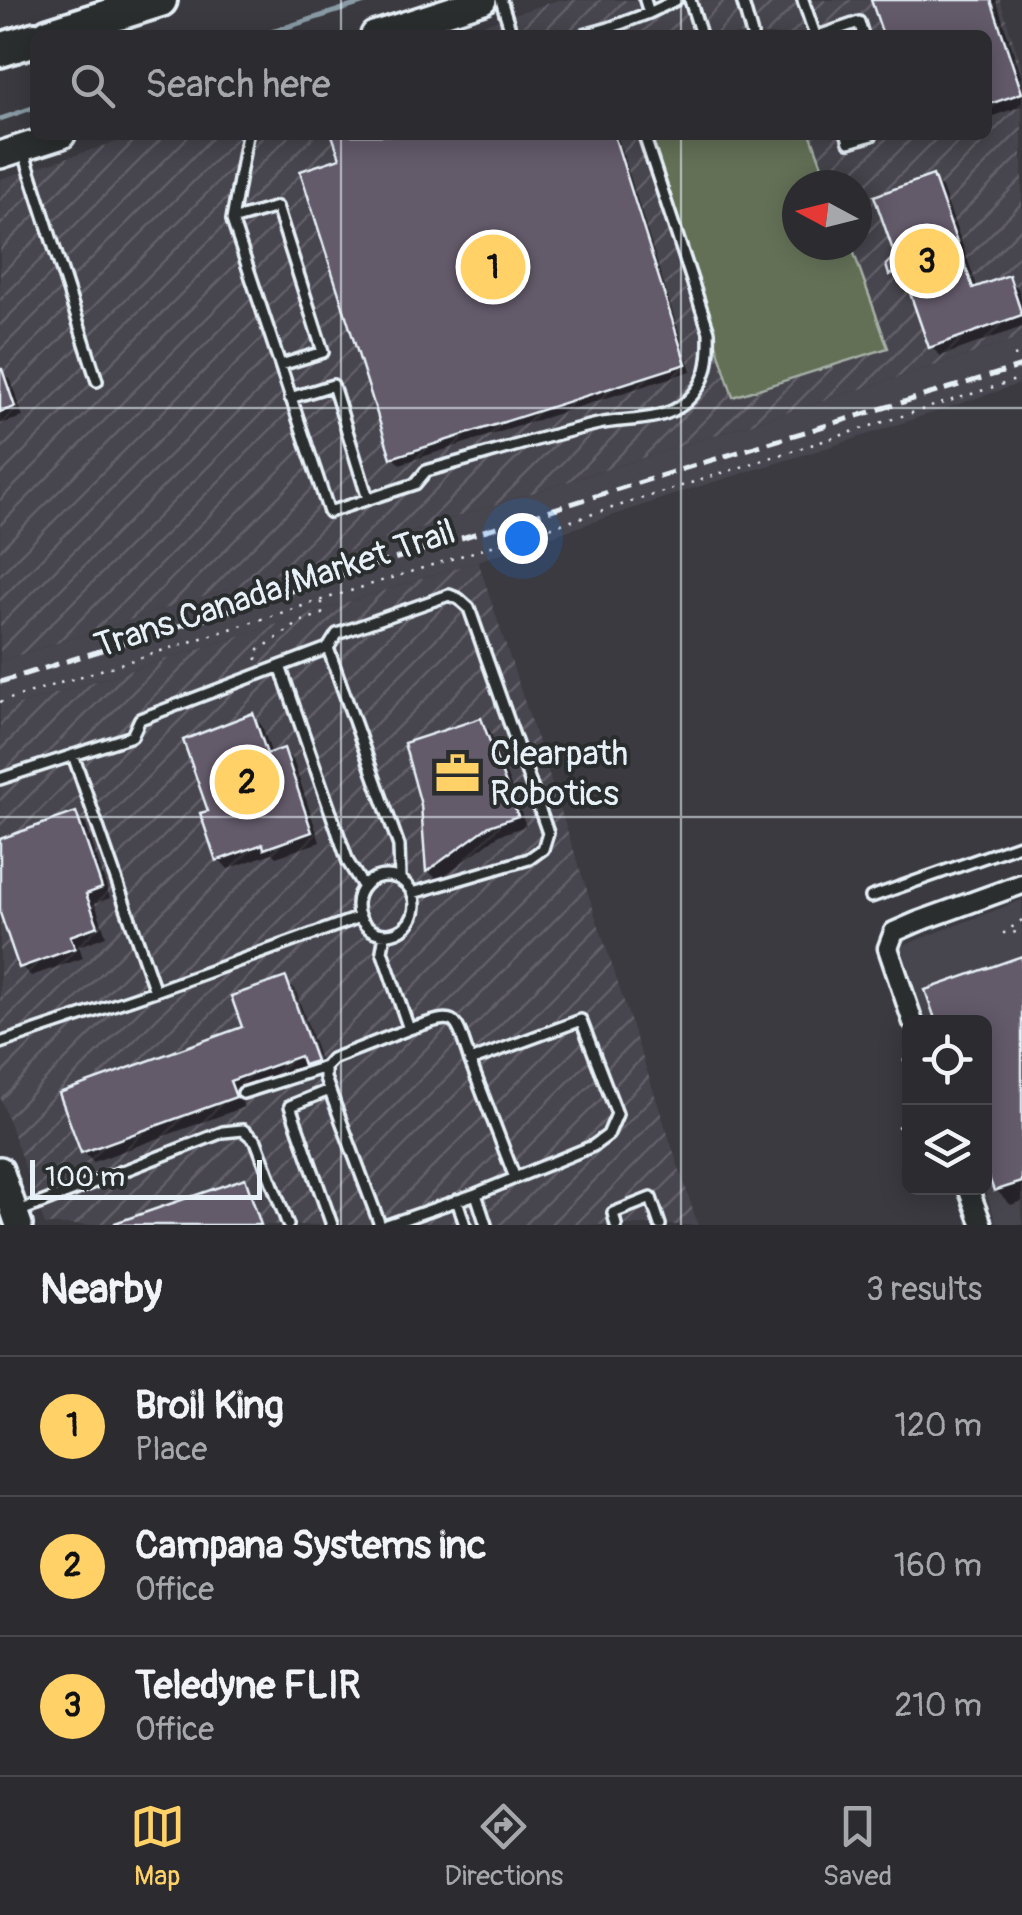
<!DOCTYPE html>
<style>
:root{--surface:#2c2c30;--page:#343438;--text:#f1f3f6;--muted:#a6a7ab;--line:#48484c;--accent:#ffd166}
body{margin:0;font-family:Pangolin,sans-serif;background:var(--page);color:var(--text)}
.controls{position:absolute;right:30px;bottom:30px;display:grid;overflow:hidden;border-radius:15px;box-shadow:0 5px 25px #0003}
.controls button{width:90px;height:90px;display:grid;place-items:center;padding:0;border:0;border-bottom:2px solid var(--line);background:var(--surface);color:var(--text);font:50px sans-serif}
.compass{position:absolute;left:782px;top:170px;width:90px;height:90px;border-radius:50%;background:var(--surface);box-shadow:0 5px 25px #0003;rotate:277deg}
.scale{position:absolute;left:30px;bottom:25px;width:232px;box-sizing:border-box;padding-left:10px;border:5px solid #e8f1f8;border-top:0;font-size:28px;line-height:35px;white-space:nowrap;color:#e8f1f8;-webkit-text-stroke:8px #2a2d2e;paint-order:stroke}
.you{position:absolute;left:522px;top:538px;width:35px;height:35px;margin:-25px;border:8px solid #fff;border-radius:50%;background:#1a73e8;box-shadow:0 0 0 15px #1a73e833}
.badge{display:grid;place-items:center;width:65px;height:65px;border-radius:50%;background:var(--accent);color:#111;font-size:32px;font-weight:700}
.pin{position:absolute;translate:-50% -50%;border:5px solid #fff;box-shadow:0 2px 10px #0006}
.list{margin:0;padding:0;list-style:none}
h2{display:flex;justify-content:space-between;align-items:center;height:130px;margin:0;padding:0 40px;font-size:42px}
h2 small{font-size:32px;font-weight:400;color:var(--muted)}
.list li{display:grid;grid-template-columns:65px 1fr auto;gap:30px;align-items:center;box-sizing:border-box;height:140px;padding:0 40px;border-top:2px solid var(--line)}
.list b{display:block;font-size:38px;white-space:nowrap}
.list p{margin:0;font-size:32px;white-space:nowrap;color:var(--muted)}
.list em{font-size:32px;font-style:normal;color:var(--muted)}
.icon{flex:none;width:55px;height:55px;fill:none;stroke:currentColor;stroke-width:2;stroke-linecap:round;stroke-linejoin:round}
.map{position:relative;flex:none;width:1022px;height:1225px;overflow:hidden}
.search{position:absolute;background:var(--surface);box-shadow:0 5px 25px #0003;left:30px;right:30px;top:30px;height:110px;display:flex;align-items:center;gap:25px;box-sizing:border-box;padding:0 35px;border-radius:15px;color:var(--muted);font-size:38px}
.sheet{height:550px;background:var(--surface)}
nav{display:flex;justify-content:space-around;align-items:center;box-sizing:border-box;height:140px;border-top:2px solid var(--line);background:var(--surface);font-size:28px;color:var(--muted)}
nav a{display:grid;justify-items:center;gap:5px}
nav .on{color:var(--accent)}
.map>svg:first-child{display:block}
.built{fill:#47444d}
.industrial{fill:url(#industrial-furrows);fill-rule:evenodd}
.grass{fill:#636f56;stroke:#a6b0a7;stroke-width:2.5}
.shadow{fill:#0007}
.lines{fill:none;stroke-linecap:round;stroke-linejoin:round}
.stream{stroke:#899ba5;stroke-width:5}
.building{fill:#635a6b;stroke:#e8f1f8;stroke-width:2.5}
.lane-casing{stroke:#e8f1f8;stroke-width:16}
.street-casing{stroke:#e8f1f8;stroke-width:25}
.secondary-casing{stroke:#e8f1f8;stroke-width:32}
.highway-casing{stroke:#e8f1f8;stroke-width:40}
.path{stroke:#e8f1f8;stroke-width:2.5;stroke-dasharray:2.5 8;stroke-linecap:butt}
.lane{stroke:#2a2d2e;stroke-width:9}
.street{stroke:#2a2d2e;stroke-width:18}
.secondary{stroke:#2a2d2e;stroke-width:25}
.highway{stroke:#2a2d2e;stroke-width:32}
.rail{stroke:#e8f1f8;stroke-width:5;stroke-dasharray:15 8;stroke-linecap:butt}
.grid{fill:none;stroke:#e8f1f8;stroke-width:2.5;stroke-opacity:0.55}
.labels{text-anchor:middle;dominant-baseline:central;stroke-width:8;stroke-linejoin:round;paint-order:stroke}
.street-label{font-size:35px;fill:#e8f1f8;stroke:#2a2d2e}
.poi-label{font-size:35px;fill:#e8f1f8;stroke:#2a2d2e;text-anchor:start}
</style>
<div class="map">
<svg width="1022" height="1225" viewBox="0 0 1022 1225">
<defs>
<pattern id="industrial-furrows" width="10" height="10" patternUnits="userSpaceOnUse" patternTransform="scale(2.5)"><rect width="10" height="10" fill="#47444d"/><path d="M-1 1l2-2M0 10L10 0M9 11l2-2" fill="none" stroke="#625f67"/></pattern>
</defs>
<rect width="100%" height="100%" fill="#3b3a40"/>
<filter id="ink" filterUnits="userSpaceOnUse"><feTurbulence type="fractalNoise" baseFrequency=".01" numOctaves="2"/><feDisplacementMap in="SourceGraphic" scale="20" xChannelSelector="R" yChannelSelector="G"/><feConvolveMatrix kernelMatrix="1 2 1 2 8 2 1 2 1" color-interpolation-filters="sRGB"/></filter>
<g filter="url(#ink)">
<path class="built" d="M1022,338V383L833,446L691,489L478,561L0,711V661Z
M1022,900V1225H997L984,1188V1022H927L901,946Z"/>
<path class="industrial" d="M558,0H1000L1022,67V338L0,661V179L138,135H987V35H449ZM797,185H857V245H797Z
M478,561L698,1225H45L0,1097V711Z"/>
<path class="grass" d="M649,135H811L829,185H797V245H851L888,348L733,397Z"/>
<path class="shadow" d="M874,0H996L1022,78V106L987,118V35H886Z
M335,135H617L691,371L400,464L393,457L343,160Z
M932,178L942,188L978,289L1008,278L1018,288L1022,300V327L941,356L931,347L908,281L901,283L891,274Z
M1,371L11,381L23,417L0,424Z
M253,716L262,726L272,755L283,751L293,760L320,842L276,857L272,853L228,869L219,859L211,812Z
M480,721L490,731L526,826L499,835L438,880L428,871L424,805Z
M76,815L86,825L110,898L95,903L106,936L79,946L83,958L31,976L21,966L0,906V841Z
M1022,959V1201L1011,1205L996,1190L984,1022H938L928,992Z
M285,980L295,989L324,1071H322L293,988H287L317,1073L315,1074L308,1066L238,1091L244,1107L93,1162L83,1152L246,1029Z"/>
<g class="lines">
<path class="stream" d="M262,35L371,0
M0,119L35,107"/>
</g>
<path class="building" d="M871,0H991L1022,93L987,105V35H883Z
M332,135H614L686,364L391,458L300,171L340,158Z
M933,175L973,288L1009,275L1022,315L929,348L902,270L889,275L886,265L895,256L874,196Z
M0,369H2L15,407L0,412Z
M253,713L267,754L284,748L312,832L264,849L263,844L216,861L200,813L208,811L183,740Z
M481,718L518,816L489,826L426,872L421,805L404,743Z
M76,812L102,888L86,894L98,926L70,936L75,948L19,968L0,913V839Z
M1022,956V1182L994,1191L984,1164V1022H936L925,990Z
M286,977L316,1061L303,1065L300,1056L230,1081L236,1097L81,1153L59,1093L242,1027L231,996Z
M245,1178L261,1225H115V1223Z"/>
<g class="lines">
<defs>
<path id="lane" d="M501,0L512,35
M690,0L701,35
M742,0L752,35
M803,0L815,35
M649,13L676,0
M609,28L649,13L645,0
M584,35L609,28L611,35
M821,35L859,22L863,35
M247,135L232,220L329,512L415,484L426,471C483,456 540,437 598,424C626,418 662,423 686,402C708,382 710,360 709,332L644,135
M847,135L849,142L872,135
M23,150L97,381
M232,220L277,207L323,352L281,365
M290,398L333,385L368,499
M328,648L399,846L400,879
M280,666L348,862L363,886
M73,755L155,991
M0,779L132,736L140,719L328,648L337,634L449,595L459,599L469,608L548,833L543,849L529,859L413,893
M357 905a29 29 0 1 1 58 0a29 29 0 1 1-58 0Z
M871,897L1022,844
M409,1029C458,1013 454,1012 470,1061
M0,1043L155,991L360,917
M329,1090L290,1106L332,1225
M243,1093L325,1067
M476,1194L486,1225
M457,1200L465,1225
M18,1212L223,1132L243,1130L256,1141L288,1225
M380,1225L325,1078V1067L332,1059L409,1029L382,951L385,934
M387,1225L476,1194L593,1146L608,1135L617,1114L581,1020L470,1061L515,1178
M616,1225L613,1213L651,1198L660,1225"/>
<path id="street" d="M913,1022L888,948L894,932L917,922L1022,884
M968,1188L982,1225"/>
<path id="secondary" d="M374,35L483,0
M0,155L62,135
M0,1170L19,1225"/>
<path id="highway" d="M49,35L160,0
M0,50L35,39"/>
</defs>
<use href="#lane" class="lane-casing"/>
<use href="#street" class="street-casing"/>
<use href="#secondary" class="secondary-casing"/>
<use href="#highway" class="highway-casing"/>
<path class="path" d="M1014,356L1022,354
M257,660L256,652L302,621L322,614V602
M0,702L1022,378
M1022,920L1004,933L1022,932
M910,1054L903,1056L910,1087
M897,1127L910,1122"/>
<use href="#lane" class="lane"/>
<use href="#street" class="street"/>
<use href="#secondary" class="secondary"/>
<use href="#highway" class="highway"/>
<path class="rail" d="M0,682L676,471L1022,366"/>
</g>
</g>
<path class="grid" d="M341,0V35M681,0V35M341,135V1225M681,135V1225M0,408H1022M0,817H1022"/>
<defs>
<symbol id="office-bare" viewBox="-9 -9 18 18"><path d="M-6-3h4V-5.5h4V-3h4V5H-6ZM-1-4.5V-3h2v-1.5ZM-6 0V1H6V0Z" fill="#ffd166" stroke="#2a2d2e" stroke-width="2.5" paint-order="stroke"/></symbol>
</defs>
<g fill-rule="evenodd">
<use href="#office-bare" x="426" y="742" width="63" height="63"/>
</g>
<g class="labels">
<g class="street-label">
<text transform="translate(275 589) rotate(-18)">Trans Canada/Market Trail</text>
</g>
<g class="poi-label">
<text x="490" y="754">Clearpath<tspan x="490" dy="40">Robotics</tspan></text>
</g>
</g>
</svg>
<div class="controls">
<button><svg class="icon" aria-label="locate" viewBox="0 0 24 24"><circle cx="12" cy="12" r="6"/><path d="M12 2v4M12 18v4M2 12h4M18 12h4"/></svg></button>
<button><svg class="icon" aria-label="layers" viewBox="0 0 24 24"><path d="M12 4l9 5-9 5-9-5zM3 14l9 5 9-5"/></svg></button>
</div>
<svg class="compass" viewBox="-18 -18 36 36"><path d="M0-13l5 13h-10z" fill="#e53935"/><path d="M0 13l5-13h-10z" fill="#a6a7ab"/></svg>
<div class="scale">100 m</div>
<div class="you"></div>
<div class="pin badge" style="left:493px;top:267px">1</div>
<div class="pin badge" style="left:247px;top:782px">2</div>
<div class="pin badge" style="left:927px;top:261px">3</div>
<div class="search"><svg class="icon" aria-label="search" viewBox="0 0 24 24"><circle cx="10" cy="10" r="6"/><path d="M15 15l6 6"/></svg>Search here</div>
</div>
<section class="sheet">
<h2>Nearby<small>3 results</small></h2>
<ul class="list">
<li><span class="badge">1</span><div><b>Broil King</b><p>Place</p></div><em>120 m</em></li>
<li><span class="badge">2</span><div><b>Campana Systems inc</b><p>Office</p></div><em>160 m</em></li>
<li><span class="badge">3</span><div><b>Teledyne FLIR</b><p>Office</p></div><em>210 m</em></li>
</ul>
</section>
<nav>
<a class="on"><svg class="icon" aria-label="map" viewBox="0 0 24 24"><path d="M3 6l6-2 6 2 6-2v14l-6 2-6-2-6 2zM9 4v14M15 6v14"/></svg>Map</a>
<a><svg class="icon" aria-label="directions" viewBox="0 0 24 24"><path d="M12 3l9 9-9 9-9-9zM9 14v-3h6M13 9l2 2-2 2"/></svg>Directions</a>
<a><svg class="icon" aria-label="saved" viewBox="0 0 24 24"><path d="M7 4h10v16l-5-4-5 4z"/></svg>Saved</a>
</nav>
